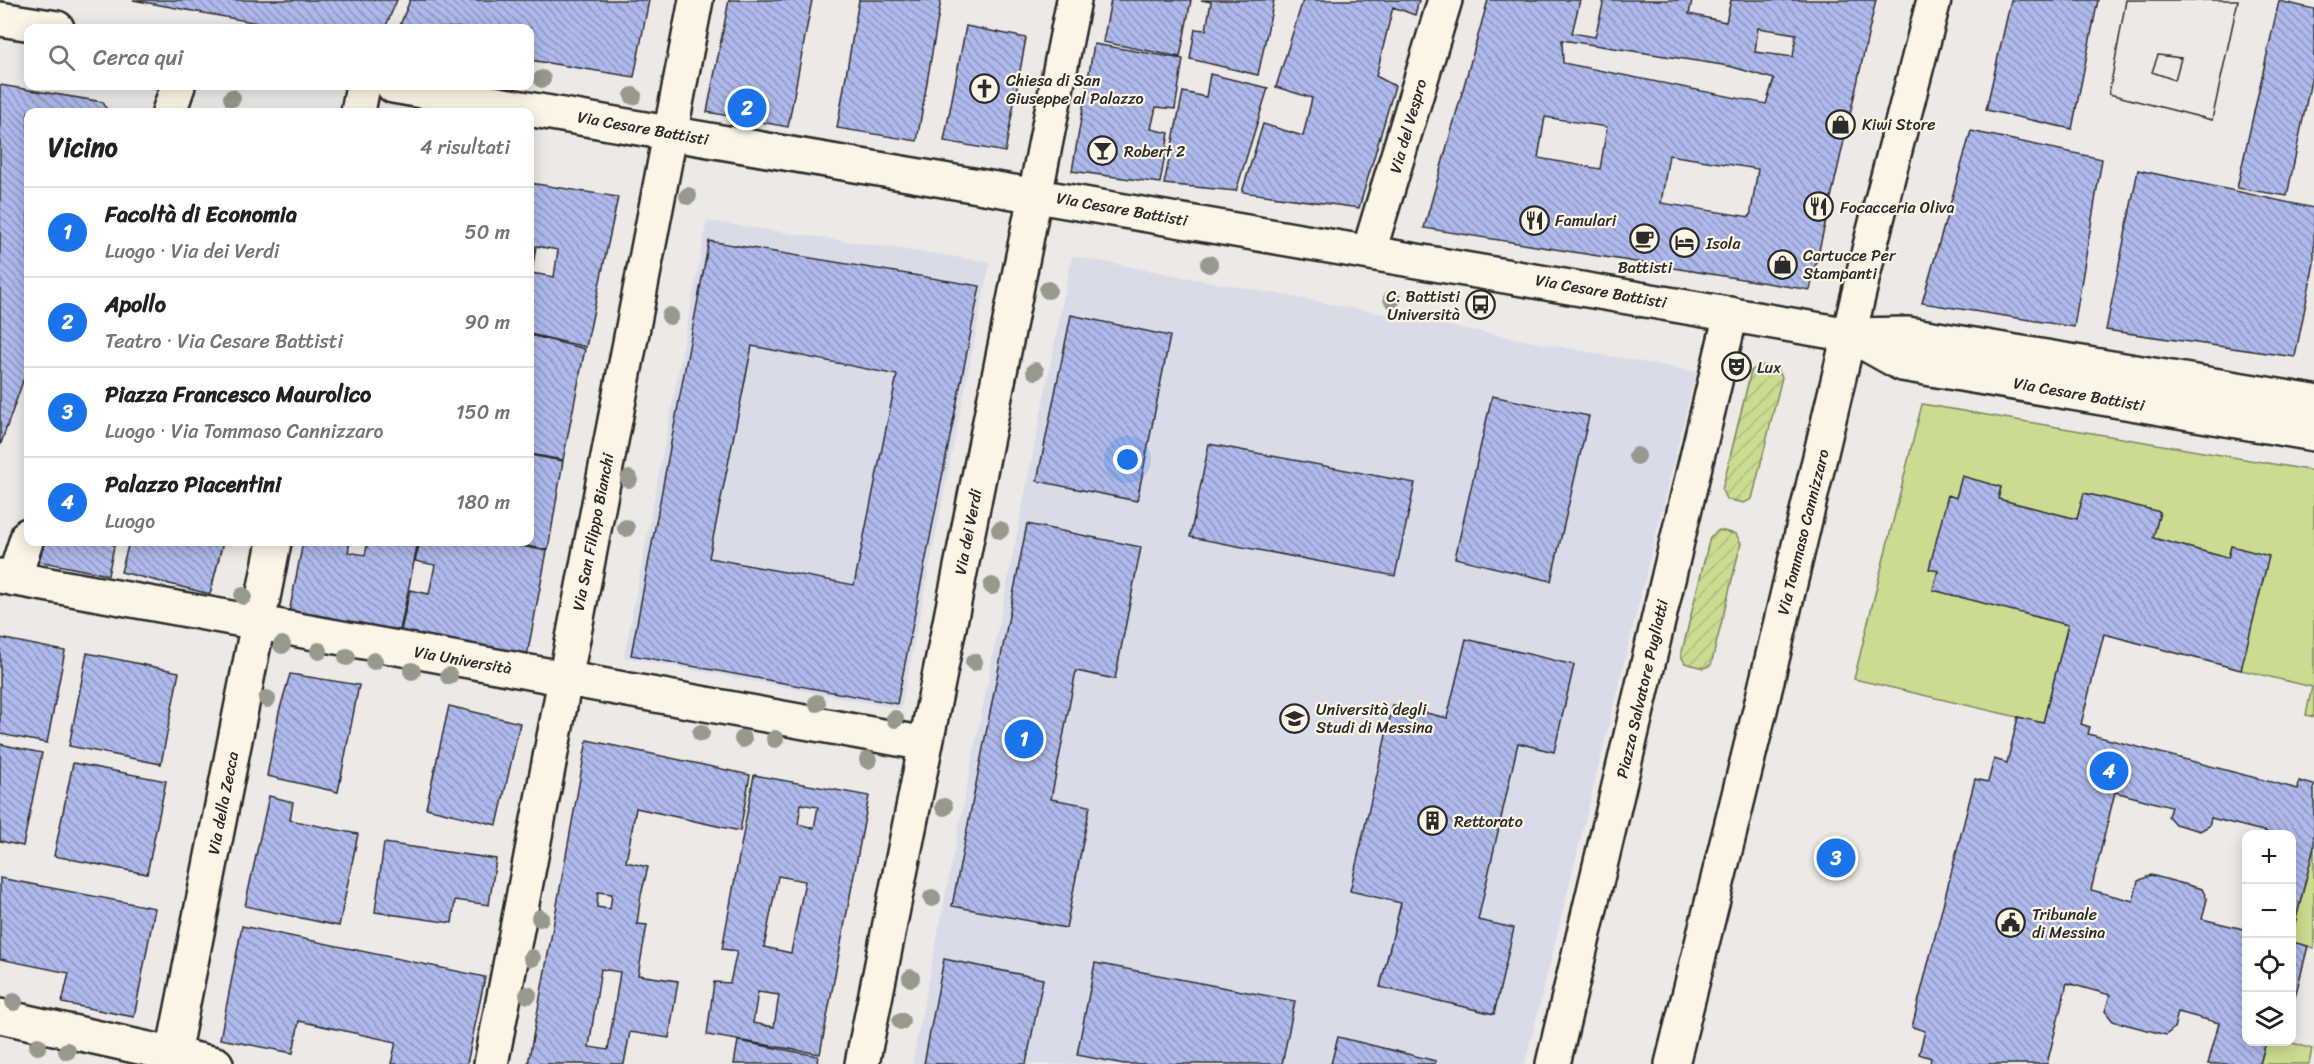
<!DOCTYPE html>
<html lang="it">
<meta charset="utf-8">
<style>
:root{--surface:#fff;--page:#f2f2f2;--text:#202124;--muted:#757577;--line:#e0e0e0;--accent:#1a73e8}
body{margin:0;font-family:Sriracha,sans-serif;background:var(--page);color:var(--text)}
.controls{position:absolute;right:18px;bottom:18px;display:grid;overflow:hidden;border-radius:12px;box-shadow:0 3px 15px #0003}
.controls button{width:54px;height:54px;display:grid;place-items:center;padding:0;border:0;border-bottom:2px solid var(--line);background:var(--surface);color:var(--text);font:30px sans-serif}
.you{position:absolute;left:1128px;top:460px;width:21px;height:21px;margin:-15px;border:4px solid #fff;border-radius:50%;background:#1a73e8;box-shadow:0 0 0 9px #1a73e833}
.badge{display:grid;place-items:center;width:39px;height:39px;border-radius:50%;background:var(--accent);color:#fff;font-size:20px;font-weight:700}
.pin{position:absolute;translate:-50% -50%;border:3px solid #fff;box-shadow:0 2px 6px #0006}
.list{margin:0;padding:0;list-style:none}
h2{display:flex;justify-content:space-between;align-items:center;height:78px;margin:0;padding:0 24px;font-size:26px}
h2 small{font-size:20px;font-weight:400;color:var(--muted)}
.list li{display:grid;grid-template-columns:39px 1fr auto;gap:18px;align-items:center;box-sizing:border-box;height:90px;padding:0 24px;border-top:2px solid var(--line)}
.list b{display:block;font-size:22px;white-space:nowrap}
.list p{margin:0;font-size:20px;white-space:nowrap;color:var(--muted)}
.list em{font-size:20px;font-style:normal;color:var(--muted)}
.icon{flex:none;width:33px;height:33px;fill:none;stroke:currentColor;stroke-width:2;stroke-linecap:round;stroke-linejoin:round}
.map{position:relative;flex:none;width:2314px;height:1064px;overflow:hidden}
.search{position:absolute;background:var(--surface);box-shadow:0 3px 15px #0003;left:24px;top:24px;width:510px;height:66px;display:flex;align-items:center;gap:15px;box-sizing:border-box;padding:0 21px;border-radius:12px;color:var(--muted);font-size:22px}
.panel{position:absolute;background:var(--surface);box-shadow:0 3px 15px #0003;left:24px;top:108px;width:510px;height:438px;border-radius:12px}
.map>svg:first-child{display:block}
.built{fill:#d9dbe8}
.park{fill:#cbdc90;stroke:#7b845e;stroke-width:1.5}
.garden{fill:url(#garden-furrows);stroke:#7b845e;stroke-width:1.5}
.building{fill:url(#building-back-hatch);stroke:#2b2b2b;stroke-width:1.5;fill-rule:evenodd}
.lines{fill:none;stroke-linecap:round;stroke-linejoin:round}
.street-casing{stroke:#2b2b2b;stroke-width:38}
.secondary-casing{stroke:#2b2b2b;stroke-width:38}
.street{stroke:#fcf5e5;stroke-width:33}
.secondary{stroke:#fcf5e5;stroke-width:33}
.tree{fill:#98998d}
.labels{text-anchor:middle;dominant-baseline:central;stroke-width:4.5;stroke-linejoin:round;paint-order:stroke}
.poi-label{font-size:16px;fill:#2b2b2b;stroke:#fcf5e5;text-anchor:start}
.street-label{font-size:16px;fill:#2b2b2b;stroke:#fcf5e5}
</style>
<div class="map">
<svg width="2314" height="1064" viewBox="0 0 2314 1064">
<defs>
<pattern id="garden-furrows" width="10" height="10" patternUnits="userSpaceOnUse" patternTransform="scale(1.5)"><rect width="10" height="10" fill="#cbdc90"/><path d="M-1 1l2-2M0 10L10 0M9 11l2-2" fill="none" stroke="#aebd7c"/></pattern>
<pattern id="building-back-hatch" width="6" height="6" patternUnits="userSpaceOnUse" patternTransform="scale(1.5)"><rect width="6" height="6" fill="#aebaeb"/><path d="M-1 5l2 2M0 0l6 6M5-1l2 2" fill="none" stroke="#8e97bf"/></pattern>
</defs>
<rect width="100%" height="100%" fill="#ece9e6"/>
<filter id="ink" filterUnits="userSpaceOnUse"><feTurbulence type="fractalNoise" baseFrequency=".0167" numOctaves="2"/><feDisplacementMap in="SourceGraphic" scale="12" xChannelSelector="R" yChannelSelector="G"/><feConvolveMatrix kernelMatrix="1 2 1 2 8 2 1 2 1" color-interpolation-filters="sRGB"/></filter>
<g filter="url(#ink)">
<path class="built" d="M707,221L990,262L901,709L624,657Z
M1072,256L1696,372L1525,1064H912Z"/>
<path class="park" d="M1922,404L2314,471V717L2306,715L2312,687L2241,670L2231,546L2228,558L2153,538L2160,512L2084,493L2077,519L1998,499L2001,487L1962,477L1956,498L1948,496L1930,568L1938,571L1933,590L2068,625L2043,723L1854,679Z
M2314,847V948L2292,942V935Z
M2266,1042H2290L2312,1049L2309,1064H2260Z"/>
<path class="garden" d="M1760,365L1777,369L1782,377L1752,499L1744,503L1726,499L1722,490L1751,371Z
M1719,530L1736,534L1741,543L1711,665L1704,668L1685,663L1681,656L1710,537Z"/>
<path class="building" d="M133,0H397L385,28H284Z
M410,0H649L634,77L530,60V28H399Z
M729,0H812L788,127L707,112Z
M859,0H941L917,141L837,128Z
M1111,0H1191L1180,57L1103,42Z
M1201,0H1274L1258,75L1190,59L1195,29L1206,30L1211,2Z
M1303,0H1419L1415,15L1393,7L1376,76L1395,86L1359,208L1242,192L1263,124L1303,136L1312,98L1276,87Z
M1488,0H1580L1572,33L1595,37L1604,0H1692L1689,14L1726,22L1731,0H1876L1810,290L1424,228ZM1758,28L1796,34L1793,57L1755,52ZM1562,40L1729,66L1774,79L1766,104L1563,63ZM1545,117L1607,127L1600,169L1538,158ZM1669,155L1758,169L1750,217L1661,203Z
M2011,0H2098L2072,129L1986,110Z
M2126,0H2238L2212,120L2109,94ZM2158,55L2181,58L2175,80L2152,72Z
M2126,0H2238L2212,120L2109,94ZM2158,55L2181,58L2175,80L2152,72Z
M2279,1L2314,9V66L2287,196L2237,188Z
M966,26L1026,38L1005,152L944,141Z
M1094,44L1183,59L1175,109L1156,107L1151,129L1169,133L1160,183L1072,171Z
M1210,74L1268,88L1236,191L1164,184L1183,92L1206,97Z
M0,85L103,102L108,112H28V367L0,446Z
M1971,131L2102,159L2074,327L1922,303Z
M2138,170L2314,208V263L2295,357L2106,330Z
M530,183L618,197L586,347L530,334ZM536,246L558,250L554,277L532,273Z
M709,241L980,286L897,704L631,655ZM752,346L897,375L854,585L709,558Z
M1071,315L1170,336L1137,501L1037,481Z
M530,335L585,349L563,460L530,454Z
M1492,396L1589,416L1551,581L1455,558Z
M1209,444L1415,483L1395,576L1190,537Z
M530,455L563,461L548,550L506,542H530Z
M1962,476L2001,487L1998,499L2077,519L2084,493L2121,502L2160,512L2153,538L2228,558L2231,546L2269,556L2241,670L2104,634L2081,724L2090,727L2088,734L2298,789L2299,781L2314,785V847L2292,935V834H2266L2267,832L2211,818L2209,826L2200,831L2175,824L2168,816L2171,807L2115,792L2091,890L2133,901L2138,881L2151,875L2202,889L2207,899L2202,919L2243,929L2246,914V1042H2266L2260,1064H2208L2219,1023L2178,1012L2174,1028L2166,1035L2113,1021L2105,1011L2110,995L2067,983L2047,1064H1930L1931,1058L1919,1054L1925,1031L1912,1027L1975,779L1988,782L1994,759L2007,763L2018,717L2043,723L2068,625L1933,590L1938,571L1929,569L1948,495L1956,498Z
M1027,524L1141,547L1115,679L1076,671L1051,799L1090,806L1066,928L952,906Z
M45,542H115L108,575L38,561Z
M129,542H223L210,594L121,572Z
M303,542H350L348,552L365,555L368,542H418L399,635L289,613Z
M420,542H500L547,551L527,656L400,635L410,590L429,594L435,565L415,561Z
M0,638L65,651L47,743L0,734Z
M1466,639L1574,665L1554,752L1518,743L1478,920L1514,928L1494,1014L1380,987L1401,903L1350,891L1393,705L1447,718Z
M87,653L179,672L161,764L69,746Z
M290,674L359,685L338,792L267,776L279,712Z
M449,706L520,723L497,825L426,808Z
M587,740L750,775L740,831L636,808L626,862L648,867L641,895L637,924L647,925L638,975L678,981L669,1038L630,1032L624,1064H528ZM598,892L612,894L610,909L597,907ZM601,969L620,972L608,1050L589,1047Z
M0,744L42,753L23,846L0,841Z
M73,763L166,781L147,874L54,856Z
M754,775L869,796L820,1054L707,1035L714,982L730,983L737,951L722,949ZM801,804L818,807L814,828L798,824ZM778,876L805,881L791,953L764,947ZM758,992L779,995L774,1027L753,1023Z
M269,796L293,802L290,820L358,834L339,926L245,906Z
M384,843L496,859L489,905L455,900L452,923L375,912Z
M0,878L155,908L134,1017L62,1003L69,973L0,959Z
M242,926L485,977L467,1064H391L396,1042L299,1021L293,1053L220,1039Z
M2292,942L2308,946L2292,1009Z
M944,959L1043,979L1026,1064H924Z
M1095,963L1295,1001L1282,1064H1124L1077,1055Z
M1338,1037L1436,1061L1435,1064H1331Z
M738,1041L818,1056L817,1064H734Z"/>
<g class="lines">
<defs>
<path id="street" d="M169,112L178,86
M358,112L363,86
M1369,251L1445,0
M0,576L926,744
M14,579L28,535
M0,1016L216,1064
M171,1064L274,542
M491,1064L696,0
M862,1064L1074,0
M1553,1064L1731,314"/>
<path id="secondary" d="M0,19L57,28
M393,86L1850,335L1908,334L2314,402
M1852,336L1902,364L2314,434
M1672,1064L1760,710L1870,246L1934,0"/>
</defs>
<use href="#street" class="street-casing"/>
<use href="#secondary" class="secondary-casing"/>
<use href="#street" class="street"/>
<use href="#secondary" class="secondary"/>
</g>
<g class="tree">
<circle cx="542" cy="79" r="9"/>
<circle cx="633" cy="96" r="9"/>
<circle cx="232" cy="98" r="9"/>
<circle cx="688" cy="196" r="9"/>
<circle cx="1209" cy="264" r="9"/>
<circle cx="1048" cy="290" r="9"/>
<circle cx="1392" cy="299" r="9"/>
<circle cx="670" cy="316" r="9"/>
<circle cx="1035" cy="371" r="9"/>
<circle cx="1637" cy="456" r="9"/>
<circle cx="629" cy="479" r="9"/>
<circle cx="626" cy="528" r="9"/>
<circle cx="1000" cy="530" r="9"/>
<circle cx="992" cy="586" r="9"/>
<circle cx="243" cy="596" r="9"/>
<circle cx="282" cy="645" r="9"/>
<circle cx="319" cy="651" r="9"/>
<circle cx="347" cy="657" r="9"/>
<circle cx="374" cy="661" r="9"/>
<circle cx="974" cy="662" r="9"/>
<circle cx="412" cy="671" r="9"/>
<circle cx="449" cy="676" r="9"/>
<circle cx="267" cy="699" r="9"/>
<circle cx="817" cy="703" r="9"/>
<circle cx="895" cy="719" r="9"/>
<circle cx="701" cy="733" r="9"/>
<circle cx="743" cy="739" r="9"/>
<circle cx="775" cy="739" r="9"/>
<circle cx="868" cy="760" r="9"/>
<circle cx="944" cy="807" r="9"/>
<circle cx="932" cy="898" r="9"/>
<circle cx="540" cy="918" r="9"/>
<circle cx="532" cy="958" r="9"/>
<circle cx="911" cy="978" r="9"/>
<circle cx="528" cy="995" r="9"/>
<circle cx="14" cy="1002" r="9"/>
<circle cx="901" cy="1021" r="9"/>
<circle cx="38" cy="1046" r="9"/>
<circle cx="67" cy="1051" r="9"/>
</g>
</g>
<defs>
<symbol id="church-ring" viewBox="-11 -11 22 22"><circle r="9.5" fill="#fcf5e5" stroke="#2b2b2b" stroke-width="1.5"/><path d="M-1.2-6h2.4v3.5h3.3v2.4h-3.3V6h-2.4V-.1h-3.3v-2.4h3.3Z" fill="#2b2b2b"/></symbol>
<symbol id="shop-ring" viewBox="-11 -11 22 22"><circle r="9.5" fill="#fcf5e5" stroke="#2b2b2b" stroke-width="1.5"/><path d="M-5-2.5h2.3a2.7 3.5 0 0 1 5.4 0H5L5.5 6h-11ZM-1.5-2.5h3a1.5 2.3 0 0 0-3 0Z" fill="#2b2b2b"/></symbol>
<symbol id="bar-ring" viewBox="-11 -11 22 22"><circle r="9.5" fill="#fcf5e5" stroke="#2b2b2b" stroke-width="1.5"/><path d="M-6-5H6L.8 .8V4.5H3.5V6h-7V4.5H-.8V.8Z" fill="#2b2b2b"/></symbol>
<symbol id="restaurant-ring" viewBox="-11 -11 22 22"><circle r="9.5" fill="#fcf5e5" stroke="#2b2b2b" stroke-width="1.5"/><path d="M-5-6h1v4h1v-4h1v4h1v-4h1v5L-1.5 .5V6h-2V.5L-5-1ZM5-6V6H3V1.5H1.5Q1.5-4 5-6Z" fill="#2b2b2b"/></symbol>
<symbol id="cafe-ring" viewBox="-11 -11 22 22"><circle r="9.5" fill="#fcf5e5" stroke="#2b2b2b" stroke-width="1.5"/><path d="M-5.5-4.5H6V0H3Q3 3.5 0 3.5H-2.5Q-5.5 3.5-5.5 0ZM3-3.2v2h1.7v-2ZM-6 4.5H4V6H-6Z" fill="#2b2b2b"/></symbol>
<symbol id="hotel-ring" viewBox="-11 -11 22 22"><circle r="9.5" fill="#fcf5e5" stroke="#2b2b2b" stroke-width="1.5"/><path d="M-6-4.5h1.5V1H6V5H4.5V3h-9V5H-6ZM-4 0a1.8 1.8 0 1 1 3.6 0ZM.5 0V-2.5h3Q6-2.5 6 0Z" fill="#2b2b2b"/></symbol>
<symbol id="bus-ring" viewBox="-11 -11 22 22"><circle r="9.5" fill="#fcf5e5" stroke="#2b2b2b" stroke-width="1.5"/><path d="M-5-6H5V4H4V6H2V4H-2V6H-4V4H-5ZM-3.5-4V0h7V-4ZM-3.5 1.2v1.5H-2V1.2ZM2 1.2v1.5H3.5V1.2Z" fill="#2b2b2b"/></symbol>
<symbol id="theatre-ring" viewBox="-11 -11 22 22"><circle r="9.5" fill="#fcf5e5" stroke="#2b2b2b" stroke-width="1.5"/><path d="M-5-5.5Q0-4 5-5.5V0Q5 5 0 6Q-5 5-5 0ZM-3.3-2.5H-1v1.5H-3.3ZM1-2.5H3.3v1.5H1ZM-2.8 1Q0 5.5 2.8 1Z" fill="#2b2b2b"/></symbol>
<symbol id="university-ring" viewBox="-11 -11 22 22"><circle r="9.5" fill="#fcf5e5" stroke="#2b2b2b" stroke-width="1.5"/><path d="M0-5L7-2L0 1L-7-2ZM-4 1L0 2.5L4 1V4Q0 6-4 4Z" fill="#2b2b2b"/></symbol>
<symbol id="building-ring" viewBox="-11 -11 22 22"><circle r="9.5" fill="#fcf5e5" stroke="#2b2b2b" stroke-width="1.5"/><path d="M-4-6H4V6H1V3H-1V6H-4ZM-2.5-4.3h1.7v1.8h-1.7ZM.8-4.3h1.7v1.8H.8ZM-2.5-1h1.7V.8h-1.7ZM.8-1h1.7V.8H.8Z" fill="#2b2b2b"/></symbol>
<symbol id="civic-ring" viewBox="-11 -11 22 22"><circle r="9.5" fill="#fcf5e5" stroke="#2b2b2b" stroke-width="1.5"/><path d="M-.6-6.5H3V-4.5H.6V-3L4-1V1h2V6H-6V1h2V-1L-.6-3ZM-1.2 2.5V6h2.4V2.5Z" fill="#2b2b2b"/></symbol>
</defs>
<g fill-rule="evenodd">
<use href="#church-ring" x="968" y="72" width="33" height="33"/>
<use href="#shop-ring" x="1824" y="108" width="33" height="33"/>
<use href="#bar-ring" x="1086" y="134" width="33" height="33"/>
<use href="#restaurant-ring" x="1802" y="190" width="33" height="33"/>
<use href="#restaurant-ring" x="1518" y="204" width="33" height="33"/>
<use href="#cafe-ring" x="1628" y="222" width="33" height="33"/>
<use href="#hotel-ring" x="1668" y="226" width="33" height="33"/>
<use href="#shop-ring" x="1766" y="248" width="33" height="33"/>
<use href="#bus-ring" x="1464" y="288" width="33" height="33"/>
<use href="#theatre-ring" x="1720" y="350" width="33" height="33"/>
<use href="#university-ring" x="1278" y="702" width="33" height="33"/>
<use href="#building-ring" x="1416" y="804" width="33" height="33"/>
<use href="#civic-ring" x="1994" y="906" width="33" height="33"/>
</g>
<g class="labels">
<g class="poi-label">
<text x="1006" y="80">Chiesa di San<tspan x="1006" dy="18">Giuseppe al Palazzo</tspan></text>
<text x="1862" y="124">Kiwi Store</text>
<text x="1124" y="151">Robert 2</text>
<text x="1840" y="207">Focacceria Oliva</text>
<text x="1555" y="220">Famulari</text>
<text x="1706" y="243">Isola</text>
<text x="1803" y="255">Cartucce Per<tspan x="1803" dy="18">Stampanti</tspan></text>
<text x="1645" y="267" text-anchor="middle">Battisti</text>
<text x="1460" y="296" text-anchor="end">C. Battisti<tspan x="1460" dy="18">Università</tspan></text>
<text x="1757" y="367">Lux</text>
<text x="1316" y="709">Università degli<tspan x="1316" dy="18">Studi di Messina</tspan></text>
<text x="1454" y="821">Rettorato</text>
<text x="2032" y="914">Tribunale<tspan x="2032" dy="18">di Messina</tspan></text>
</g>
<g class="street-label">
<text transform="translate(1408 126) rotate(-74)">Via del Vespro</text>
<text transform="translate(643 128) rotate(10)">Via Cesare Battisti</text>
<text transform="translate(1122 209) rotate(10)">Via Cesare Battisti</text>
<text transform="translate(1601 291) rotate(10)">Via Cesare Battisti</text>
<text transform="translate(2079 394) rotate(10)">Via Cesare Battisti</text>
<text transform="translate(593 532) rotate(-79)">Via San Filippo Bianchi</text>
<text transform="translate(968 532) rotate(-79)">Via dei Verdi</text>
<text transform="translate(1803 532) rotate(-76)">Via Tommaso Cannizzaro</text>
<text transform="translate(463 660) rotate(10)">Via Università</text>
<text transform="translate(1642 689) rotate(-77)">Piazza Salvatore Pugliatti</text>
<text transform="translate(223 803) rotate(-79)">Via della Zecca</text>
</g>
</g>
</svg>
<div class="controls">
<button>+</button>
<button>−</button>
<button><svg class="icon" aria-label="locate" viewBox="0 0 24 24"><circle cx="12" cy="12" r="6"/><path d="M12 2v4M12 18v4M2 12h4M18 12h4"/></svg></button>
<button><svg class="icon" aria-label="layers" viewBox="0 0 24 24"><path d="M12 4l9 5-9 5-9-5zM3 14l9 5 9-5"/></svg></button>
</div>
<div class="you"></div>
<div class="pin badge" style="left:1024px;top:739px">1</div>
<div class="pin badge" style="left:747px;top:108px">2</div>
<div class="pin badge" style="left:1836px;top:858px">3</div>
<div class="pin badge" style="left:2109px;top:771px">4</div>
<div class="search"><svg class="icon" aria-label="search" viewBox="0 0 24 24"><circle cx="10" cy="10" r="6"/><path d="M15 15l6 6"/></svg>Cerca qui</div>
<section class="panel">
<h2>Vicino<small>4 risultati</small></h2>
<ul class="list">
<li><span class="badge">1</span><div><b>Facoltà di Economia</b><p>Luogo · Via dei Verdi</p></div><em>50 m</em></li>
<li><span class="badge">2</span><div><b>Apollo</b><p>Teatro · Via Cesare Battisti</p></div><em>90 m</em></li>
<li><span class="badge">3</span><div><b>Piazza Francesco Maurolico</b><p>Luogo · Via Tommaso Cannizzaro</p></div><em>150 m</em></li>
<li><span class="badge">4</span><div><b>Palazzo Piacentini</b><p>Luogo</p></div><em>180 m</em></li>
</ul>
</section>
</div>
